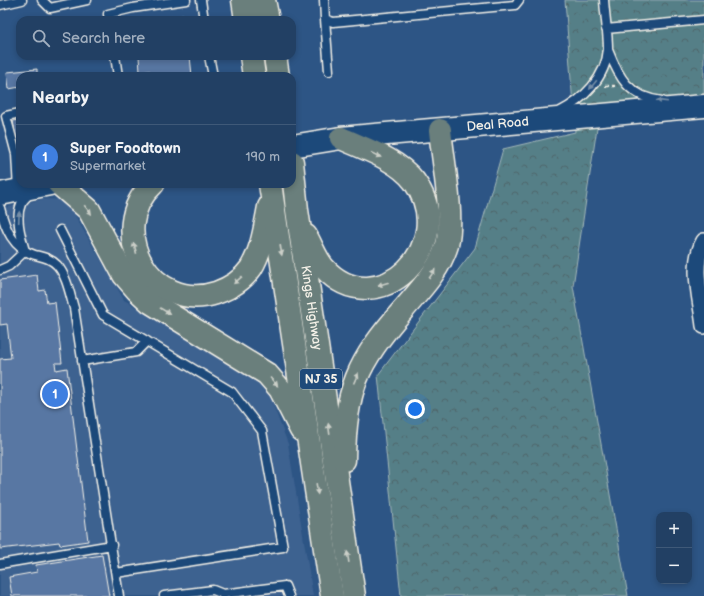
<!DOCTYPE html>
<meta charset="utf-8">
<style>
:root{--surface:#224064;--page:#2e4b6d;--text:#f1f3f6;--muted:#a2afbf;--line:#3f5978;--accent:#90b9f0}
body{margin:0;font-family:"Balsamiq Sans",sans-serif;background:var(--page);color:var(--text)}
.controls{position:absolute;right:12px;bottom:12px;display:grid;overflow:hidden;border-radius:8px;box-shadow:0 2px 6px #0003}
.controls button{width:36px;height:36px;display:grid;place-items:center;padding:0;border:0;border-bottom:1px solid var(--line);background:var(--surface);color:var(--text);font:20px sans-serif}
.you{position:absolute;left:415px;top:409px;width:14px;height:14px;margin:-10px;border:3px solid #fff;border-radius:50%;background:#1a73e8;box-shadow:0 0 0 6px #1a73e833}
.badge{display:grid;place-items:center;width:26px;height:26px;border-radius:50%;background:var(--accent);color:#fff;font-size:13px;font-weight:700}
.pin{position:absolute;translate:-50% -50%;border:2px solid #fff;box-shadow:0 1px 4px #0006}
.list{margin:0;padding:0;list-style:none}
h2{display:flex;justify-content:space-between;align-items:center;height:52px;margin:0;padding:0 16px;font-size:17px}
h2 small{font-size:13px;font-weight:400;color:var(--muted)}
.list li{display:grid;grid-template-columns:26px 1fr auto;gap:12px;align-items:center;box-sizing:border-box;height:64px;padding:0 16px;border-top:1px solid var(--line)}
.list b{display:block;font-size:15px;white-space:nowrap}
.list p{margin:0;font-size:13px;white-space:nowrap;color:var(--muted)}
.list em{font-size:13px;font-style:normal;color:var(--muted)}
.icon{flex:none;width:22px;height:22px;fill:none;stroke:currentColor;stroke-width:2;stroke-linecap:round;stroke-linejoin:round}
.map{position:relative;flex:none;width:704px;height:596px;overflow:hidden}
.search{position:absolute;background:var(--surface);box-shadow:0 2px 6px #0003;left:16px;top:16px;width:280px;height:44px;display:flex;align-items:center;gap:10px;box-sizing:border-box;padding:0 14px;border-radius:12px;color:var(--muted);font-size:15px}
.panel{position:absolute;background:var(--surface);box-shadow:0 2px 6px #0003;left:16px;top:72px;width:280px;height:116px;border-radius:12px}
.map>svg:first-child{display:block}
.built{fill:#3e6290}
.forest{fill:url(#forest-crowns);stroke:#a4b8b8}
.building{fill:#5877a3;stroke:#f4f1e8}
.lines{fill:none;stroke-linecap:round;stroke-linejoin:round}
.lane-casing{stroke:#f4f1e8;stroke-width:11}
.street-casing{stroke:#f4f1e8;stroke-width:18}
.secondary-casing{stroke:#f4f1e8;stroke-width:25}
.primary-casing{stroke:#f4f1e8;stroke-width:25}
.path{stroke:#f4f1e8;stroke-width:2.5;stroke-dasharray:4 3;stroke-linecap:butt}
.lane{stroke:#1f4a7a;stroke-width:8}
.street{stroke:#1f4a7a;stroke-width:15}
.secondary{stroke:#1f4a7a;stroke-width:22}
.primary{stroke:#6b7f7c;stroke-width:22}
.oneway{fill:#748da6}
.oneway2{fill:#cbcfc8}
.labels{text-anchor:middle;dominant-baseline:central;stroke-width:4;stroke-linejoin:round;paint-order:stroke}
.shield{fill:#1f4a7a;stroke:#b4bfc7;stroke-width:1}
.shield-label{font-size:12px;font-weight:bold;fill:#f4f1e8}
.street-label{font-size:13px;fill:#f4f1e8;stroke:#1f4a7a}
</style>
<div class="map">
<svg width="704" height="596" viewBox="0 0 704 596">
<defs>
<pattern id="forest-crowns" width="20" height="18" patternUnits="userSpaceOnUse"><rect width="20" height="18" fill="#547f87"/><path d="M2 6a3 3 0 1 1 6 0M12 15a3 3 0 1 1 6 0" fill="none" stroke="#4f666a"/></pattern>
</defs>
<rect width="100%" height="100%" fill="#2d5585"/>
<filter id="ink" filterUnits="userSpaceOnUse"><feTurbulence type="fractalNoise" baseFrequency=".025" numOctaves="2"/><feDisplacementMap in="SourceGraphic" scale="8" xChannelSelector="R" yChannelSelector="G"/><feConvolveMatrix kernelMatrix="1 2 1 2 8 2 1 2 1" color-interpolation-filters="sRGB"/></filter>
<g filter="url(#ink)">
<path class="built" d="M43,199L66,200L124,300L265,384L288,444L313,596H0V209Z"/>
<path class="forest" d="M565,0H704V113L598,121L573,286L628,596H401L378,375L475,248L503,149L575,132Z"/>
<path class="building" d="M185,15L186,20H138Z
M139,56H190L192,76H151L150,71L140,72Z
M37,69V76H20V87L9,89L7,72Z
M20,120V137L16,138L13,121Z
M37,275L39,291L45,290L47,303L55,302L62,363H55L56,370L67,368L88,541L60,545L59,542L0,549V359L11,358L7,324L0,325V280Z
M102,555L109,596H12L9,577L37,572L36,565Z"/>
<g class="lines">
<defs>
<path id="lane" d="M42,0L50,8L87,0
M201,0L204,20
M324,0L325,19L333,22L515,5L519,0
M0,5L22,0
M325,19L329,71
M109,20L108,14L133,8L186,0
M606,29L704,20
M608,50C619,78 629,97 662,101
M115,56L118,76
M209,56L213,76
M559,112C583,100 606,78 608,49C608,33 605,16 604,0
M18,190L16,154L6,116L20,113
M0,208C5,228 13,249 35,255C43,257 50,258 57,265C67,276 70,295 74,308L119,596
M60,230L103,315L232,392L262,431L283,547L116,573
M25,251C21,237 15,218 21,204C23,200 28,196 31,192
M0,270L9,266L25,251
M82,361L136,352L147,341
M0,564L112,545
M223,594L285,586L289,596
M164,596L213,590L223,594V596"/>
<path id="street" d="M704,241C690,265 701,299 704,326"/>
<g id="secondary">
<path id="s1" d="M292,146L341,138L704,106"/>
<path d="M0,194L50,184"/>
</g>
<g id="primary">
<path d="M243,0L246,20"/>
<path d="M264,0L268,20"/>
<path d="M251,56L254,76"/>
<path d="M275,56L278,76"/>
<path id="s2" d="M292,162L297,210L354,596"/>
<path d="M59,184L89,210L124,275L137,290L150,302L267,374L280,389L301,430"/>
<path d="M153,184C103,230 152,314 216,293C230,288 243,280 251,268C262,250 265,227 269,207"/>
<path d="M270,184L332,596"/>
<path d="M306,236C312,246 316,259 324,268C377,326 461,245 414,181C397,159 365,149 341,138"/>
<path d="M344,460C345,390 357,362 403,310C420,290 439,271 447,245C454,217 443,161 440,130"/>
</g>
</defs>
<use href="#lane" class="lane-casing"/>
<use href="#street" class="street-casing"/>
<use href="#secondary" class="secondary-casing"/>
<use href="#primary" class="primary-casing"/>
<path class="path" d="M605,86H615"/>
<use href="#lane" class="lane"/>
<use href="#street" class="street"/>
<use href="#secondary" class="secondary"/>
<use href="#primary" class="primary"/>
</g>
<defs><path id="oneway-solid" d="M-6-.8H1V-3.2L6.5 0L1 3.2V.8H-6Z"/></defs>
<g class="oneway">
<use href="#oneway-solid" transform="translate(593 85) rotate(129)"/>
<use href="#oneway-solid" transform="translate(662 101) rotate(-173)"/>
<use href="#oneway-solid" transform="translate(19 217) rotate(-87)"/>
</g>
<g class="oneway2">
<use href="#oneway-solid" transform="translate(376 155) rotate(26)"/>
<use href="#oneway-solid" transform="translate(88 210) rotate(51)"/>
<use href="#oneway-solid" transform="translate(135 248) rotate(-105)"/>
<use href="#oneway-solid" transform="translate(281 250) rotate(81)"/>
<use href="#oneway-solid" transform="translate(432 274) rotate(-57)"/>
<use href="#oneway-solid" transform="translate(238 280) rotate(139)"/>
<use href="#oneway-solid" transform="translate(383 284) rotate(164)"/>
<use href="#oneway-solid" transform="translate(165 311) rotate(31)"/>
<use href="#oneway-solid" transform="translate(356 378) rotate(-66)"/>
<use href="#oneway-solid" transform="translate(274 382) rotate(48)"/>
<use href="#oneway-solid" transform="translate(329 429) rotate(-98)"/>
<use href="#oneway-solid" transform="translate(317 489) rotate(82)"/>
<use href="#oneway-solid" transform="translate(348 557) rotate(-99)"/>
</g>
</g>
<g class="labels">
<rect class="shield" x="300" y="369" width="42" height="20" rx="3"/>
<g class="shield-label">
<text x="321" y="379">NJ 35</text>
</g>
<g class="street-label">
<text stroke="none"><textPath href="#s1" startOffset="207">Deal Road</textPath></text>
<text stroke="none"><textPath href="#s2" startOffset="147">Kings Highway</textPath></text>
</g>
</g>
</svg>
<div class="controls">
<button>+</button>
<button>−</button>
</div>
<div class="you"></div>
<div class="pin badge" style="left:55px;top:394px;background:#3f7fe0">1</div>
<div class="search"><svg class="icon" aria-label="search" viewBox="0 0 24 24"><circle cx="10" cy="10" r="6"/><path d="M15 15l6 6"/></svg>Search here</div>
<section class="panel">
<h2>Nearby<small></small></h2>
<ul class="list">
<li><span class="badge" style="background:#3f7fe0">1</span><div><b>Super Foodtown</b><p>Supermarket</p></div><em>190 m</em></li>
</ul>
</section>
</div>
